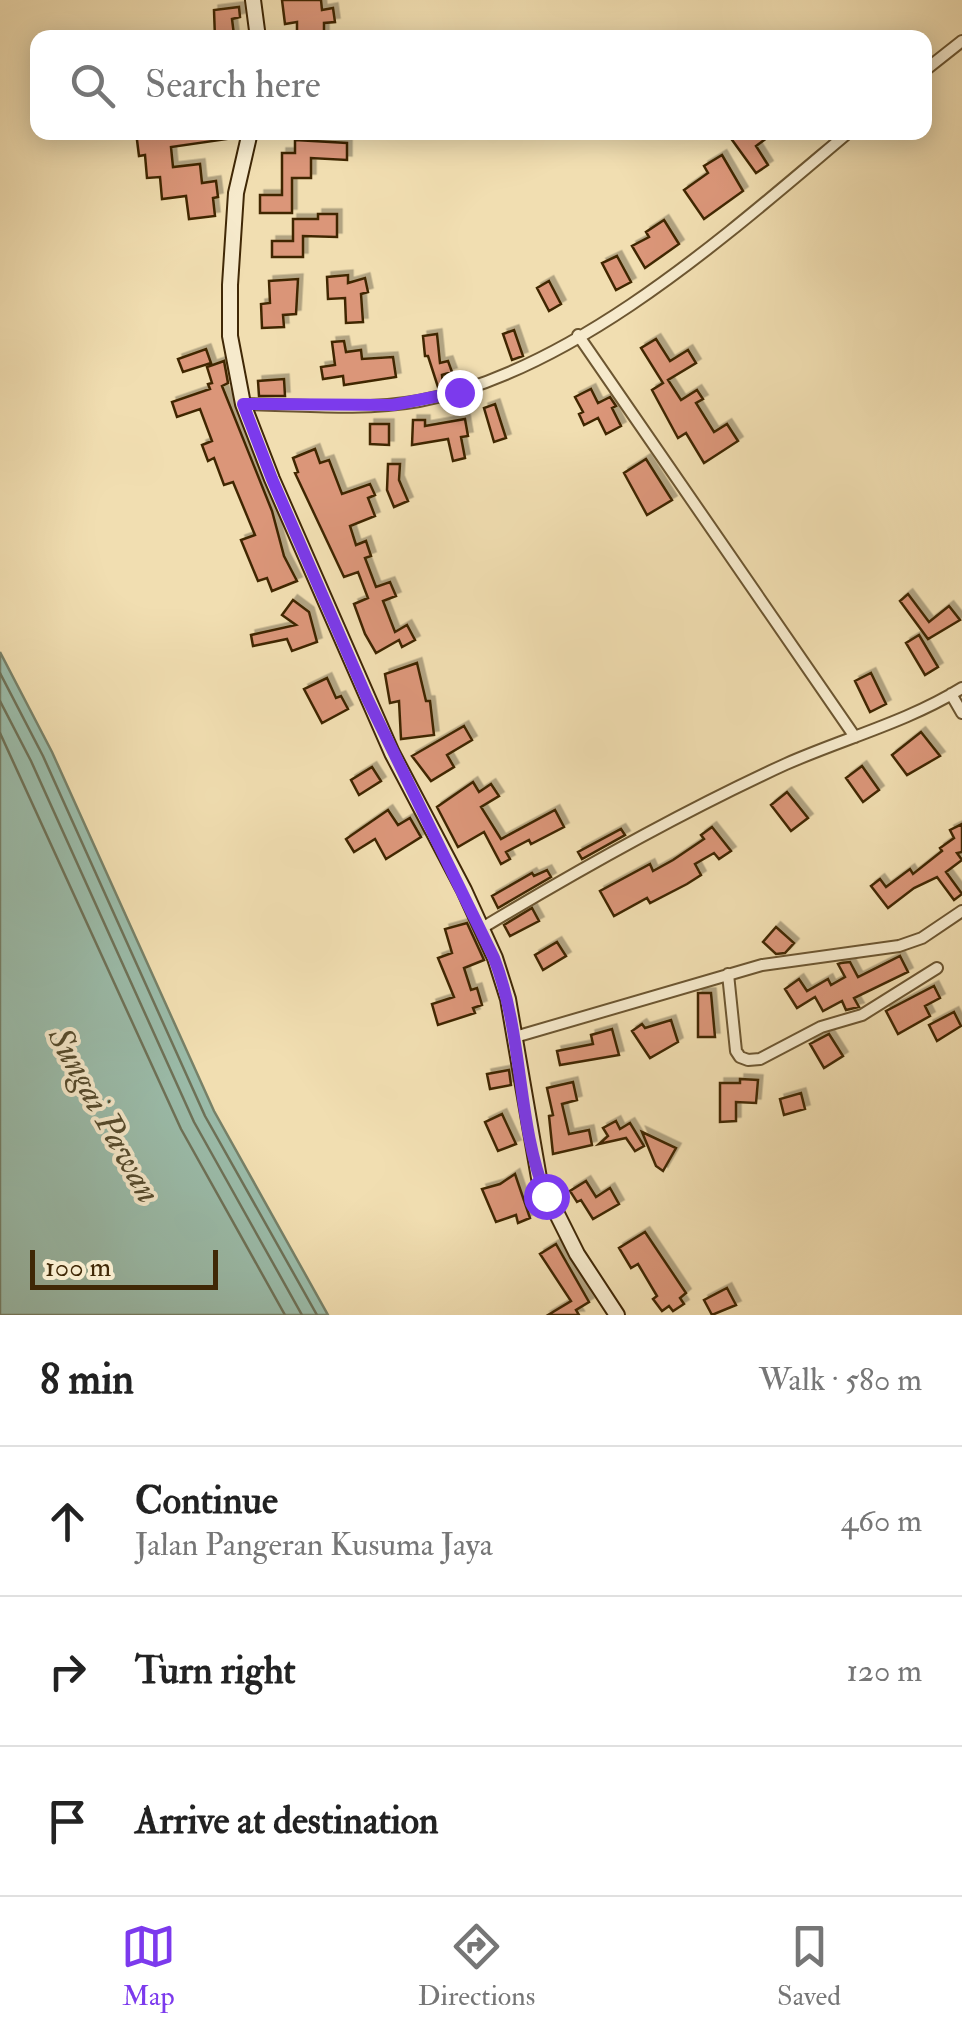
<!DOCTYPE html>
<meta charset="utf-8">
<style>
:root{--surface:#fff;--page:#f2f2f2;--text:#222;--muted:#767676;--line:#e0e0e0;--accent:#7c3aed}
body{margin:0;font-family:"IM FELL Double Pica",serif;background:var(--page);color:var(--text)}
.scale{position:absolute;left:30px;bottom:25px;width:188px;box-sizing:border-box;padding-left:10px;border:5px solid #402806;border-top:0;font-size:28px;line-height:35px;white-space:nowrap;color:#402806;-webkit-text-stroke:8px #f6eacc;paint-order:stroke}
.stop{position:absolute;width:30px;height:30px;margin:-22px;border:8px solid #7c3aed;border-radius:50%;background:#fff}
.stop.end{background:#7c3aed;border-color:#fff;box-shadow:0 2px 10px #0008}
.list{margin:0;padding:0;list-style:none}
h2{display:flex;justify-content:space-between;align-items:center;height:130px;margin:0;padding:0 40px;font-size:42px}
h2 small{font-size:32px;font-weight:400;color:var(--muted)}
.list li{display:grid;grid-template-columns:65px 1fr auto;gap:30px;align-items:center;box-sizing:border-box;height:150px;padding:0 40px;border-top:2px solid var(--line)}
.list b{display:block;font-size:38px;white-space:nowrap}
.list p{margin:0;font-size:32px;white-space:nowrap;color:var(--muted)}
.list em{font-size:32px;font-style:normal;color:var(--muted)}
.icon{flex:none;width:55px;height:55px;fill:none;stroke:currentColor;stroke-width:2;stroke-linecap:round;stroke-linejoin:round}
.map{position:relative;flex:none;width:962px;height:1315px;overflow:hidden}
.search{position:absolute;background:var(--surface);box-shadow:0 5px 25px #0003;left:30px;right:30px;top:30px;height:110px;display:flex;align-items:center;gap:25px;box-sizing:border-box;padding:0 35px;border-radius:20px;color:var(--muted);font-size:38px}
.sheet{height:580px;background:var(--surface)}
nav{display:flex;justify-content:space-around;align-items:center;box-sizing:border-box;height:140px;border-top:2px solid var(--line);background:var(--surface);font-size:28px;color:var(--muted)}
nav a{display:grid;justify-items:center;gap:5px}
nav .on{color:var(--accent)}
.map>svg:first-child{display:block}
.water{fill:#9bbcaa;stroke:#778168;stroke-width:2.5}
.lines{fill:none;stroke-linecap:round;stroke-linejoin:round}
.shore{stroke:#6e7258;stroke-width:2.5}
.building{fill:#db9679;stroke:#402806;stroke-width:2.5;filter:url(#shadow)}
.street-casing{stroke:#6c5631;stroke-width:14}
.secondary-casing{stroke:#402806;stroke-width:18}
.street{stroke:#f6eacc;stroke-width:10}
.secondary{stroke:#f6eacc;stroke-width:14}
.route{stroke:#7c3aed;stroke-width:12}
.labels{text-anchor:middle;dominant-baseline:central;stroke-width:8;stroke-linejoin:round;paint-order:stroke}
.water-label{font-size:35px;font-style:italic;fill:#574d2f;stroke:#f6eacc}
</style>
<div class="map">
<svg width="962" height="1315" viewBox="0 0 962 1315">
<defs>
<filter id="shadow"><feDropShadow dx="4.5" dy="-4.5" stdDeviation="0" flood-color="#0004"/></filter>
</defs>
<rect width="100%" height="100%" fill="#f1deb1"/>
<filter id="stains"><feTurbulence type="fractalNoise" baseFrequency=".002" numOctaves="4"/><feColorMatrix values="0 0 0 0 .2 0 0 0 0 .09 0 0 0 0 .02 0 0 0 .5 -.17"/></filter>
<radialGradient id="worn" r=".72"><stop offset=".6" stop-color="#630" stop-opacity="0"/><stop offset="1" stop-color="#630" stop-opacity=".3"/></radialGradient>
<path class="water" d="M0,652L52,752L214,1111L328,1315H0Z"/>
<g class="lines">
<path class="shore" d="M0,673L43,756L205,1116L317,1315
M0,701L31,761L194,1122L302,1315
M0,733L181,1129L285,1315"/>
</g>
<path class="building" d="M282,0H321L322,10L333,8L335,22L324,23V38H297V22L285,24Z
M239,7L240,17L232,19L234,35L215,38L214,10Z
M136,132H227V139L171,147L173,167L200,164L202,183L216,181L218,197L213,198L215,216L189,219L186,196L162,199L160,177L147,178L145,155L139,156Z
M738,132H775L756,146L768,165L756,173L730,137Z
M295,140L347,143V160L311,158V178H292V213H260V195H282V153H295Z
M722,155L743,191L704,219L684,190L708,173L704,166Z
M318,214H337V237L303,236V257H272V241H293V219H318Z
M664,220L679,244L645,268L632,246L649,237L646,232Z
M617,256L631,282L616,290L602,263Z
M348,275V283L365,278L368,292L361,294L363,322L346,323L345,298L328,299L327,277Z
M298,279L296,314L283,315L284,327L262,328L261,304L270,303L269,281Z
M549,281L561,304L549,311L537,288Z
M514,330L523,356L512,360L503,334Z
M437,334L440,363L448,361L452,372L442,375L443,385L438,387L428,356H425L423,336Z
M656,339L670,361L688,350L696,363L668,380L681,400L697,390L703,399L696,403L714,432L727,424L738,441L704,463L686,433L678,438L652,390L663,383L641,348Z
M344,341L346,352L361,350L362,359L393,357L396,377L344,385L343,376L323,379L321,367L335,365L332,342Z
M206,349L211,363L183,372L178,359Z
M224,361L228,383L222,386L272,511L284,556L297,581L272,591L267,578L258,581L241,540L255,535L233,482L224,485L214,458L208,461L202,445L212,441L200,409L177,417L172,402L210,389L208,384L212,383L207,367Z
M284,379L285,396H259L258,381Z
M591,389L598,403L610,397L616,406L612,408L621,426L606,434L598,418L584,425L579,414L583,412L575,397Z
M495,404L506,438L494,442L484,408Z
M465,419L468,436L461,437L465,458L453,461L448,439L412,445L413,420H425V426Z
M370,424H389V445L370,444Z
M315,449L320,463L329,460L342,494L370,484L375,495L368,498L375,516L350,526L356,545L366,541L371,556L365,558L376,587L390,582L396,596L383,601L395,632L407,625L415,640L402,647L399,640L376,653L365,634L354,604L368,598L358,572L344,577L295,473L298,472L293,458Z
M646,459L672,500L647,515L624,473Z
M388,464H400L399,480L408,501L394,507L387,490Z
M908,594L929,622L949,606L960,620L928,639L900,601Z
M293,600L309,612L317,642L292,651L287,639L253,646L251,635L296,625L282,615Z
M919,635L938,667L925,675L906,643Z
M417,663L426,701H430L434,735L401,739L399,701L390,703L385,674Z
M871,673L886,704L870,712L855,681Z
M327,678L336,698L341,696L348,709L322,723L304,689Z
M464,726L472,740L447,755L454,767L431,781L412,756Z
M921,732L940,756L907,775L892,755Z
M862,766L879,790L863,802L846,778Z
M372,767L381,781L359,795L351,780Z
M473,782L479,792L491,784L499,796L481,807L501,839L555,810L564,827L531,844L529,840L506,852L510,859L501,864L484,832L458,847L437,807Z
M787,792L808,818L791,831L771,805Z
M388,810L398,825L410,818L421,837L386,859L375,839L354,852L346,839Z
M962,824V852L957,853L962,860L946,872L962,894L954,900L937,877L914,888L888,908L871,886L880,879L886,887L910,869L913,874L942,851L940,848L954,838L950,830Z
M712,827L731,851L719,859L714,853L695,864L701,875L687,884L650,903L647,898L614,916L600,891L650,864L653,871L673,860L704,839L701,835Z
M621,829L625,835L582,859L578,852Z
M547,870L551,877L498,908L492,896L532,873L534,876Z
M532,908L539,921L510,936L504,925Z
M467,923L484,960L464,968L471,990L477,988L482,1005L473,1008L475,1013L438,1025L432,1004L454,997L438,958L452,953L445,929Z
M776,927L794,943L785,953L776,954L763,942Z
M557,942L566,956L543,970L535,955Z
M900,956L908,972L854,998L859,1007L846,1010L842,1001L823,1011L815,997L797,1008L785,989L799,979L807,991L828,979L831,985L845,977L838,964L841,963L850,962L858,977Z
M934,986L940,998L925,1006L930,1016L898,1034L886,1011Z
M698,993H711L715,1037H698Z
M954,1012L961,1026L937,1041L929,1025Z
M671,1020L678,1042L650,1058L632,1031L642,1024L645,1028Z
M612,1029L619,1055L560,1065L557,1051L593,1044L591,1035Z
M829,1034L843,1056L824,1068L810,1044Z
M509,1070L511,1085L490,1089L487,1074Z
M740,1079L758,1080L756,1103L736,1102V1121L720,1122V1083H740Z
M573,1082L577,1100L562,1104L569,1134L589,1130L592,1145L553,1154L549,1116L553,1115L547,1088Z
M801,1093L805,1109L784,1115L780,1099Z
M502,1114L516,1144L498,1151L485,1122Z
M616,1121L620,1129L630,1123L644,1146L635,1151L626,1138L599,1144L608,1136L603,1128Z
M642,1132L676,1148L663,1171L656,1166Z
M515,1174L530,1218L518,1223L516,1215L496,1222L482,1189L500,1184Z
M586,1181L596,1197L610,1188L619,1204L593,1219L581,1200L577,1202L570,1191Z
M645,1232L686,1293L680,1298L684,1304L673,1311L669,1306L662,1311L653,1299L657,1296L638,1264L631,1268L619,1248Z
M556,1244L589,1302L576,1310L579,1315H548L571,1301L540,1254Z
M727,1288L736,1305L712,1315L704,1300Z"/>
<g class="lines">
<defs>
<path id="street" d="M924,71L962,41
M578,335L855,737
M243,404C301,405 362,411 419,401C575,372 730,232 849,132
M951,694L962,713
M482,928C580,869 681,812 786,764C845,738 907,722 962,688
M728,974L736,1051L740,1057L748,1060L760,1059L821,1027L862,1015L937,968
M515,1037L762,965L899,946L922,938L962,911"/>
<path id="secondary" d="M253,0L258,38
M250,132L236,193L230,285V336L243,404L272,479L392,753L464,890L495,958L508,999L539,1178L577,1254L617,1315"/>
</defs>
<use href="#street" class="street-casing"/>
<use href="#secondary" class="secondary-casing"/>
<use href="#street" class="street"/>
<use href="#secondary" class="secondary"/>
</g>
<g class="lines">
<path class="route" d="M459,392L393,405L243,404L272,479L367,698L494,958C524,1035 516,1121 546,1196"/>
</g>
<g class="labels">
<g class="water-label">
<text transform="translate(104 1115) rotate(61)">Sungai Pawan</text>
</g>
</g>
<rect width="100%" height="100%" filter="url(#stains)"/>
<rect width="100%" height="100%" fill="url(#worn)"/>
</svg>
<div class="scale">100 m</div>
<div class="stop" style="left:546px;top:1196px"></div>
<div class="stop end" style="left:459px;top:392px"></div>
<div class="search"><svg class="icon" aria-label="search" viewBox="0 0 24 24"><circle cx="10" cy="10" r="6"/><path d="M15 15l6 6"/></svg>Search here</div>
</div>
<section class="sheet">
<h2>8 min<small>Walk · 580 m</small></h2>
<ul class="list">
<li><svg class="icon" aria-label="ahead" viewBox="0 0 24 24"><path d="M12 20V5M6 11l6-6 6 6"/></svg><div><b>Continue</b><p>Jalan Pangeran Kusuma Jaya</p></div><em>460 m</em></li>
<li><svg class="icon" aria-label="right" viewBox="0 0 24 24"><path d="M7 20v-9h11M14 6l5 5-5 5"/></svg><div><b>Turn right</b></div><em>120 m</em></li>
<li><svg class="icon" aria-label="arrive" viewBox="0 0 24 24"><path d="M6 21V4h12l-3 4 3 4H6"/></svg><div><b>Arrive at destination</b></div></li>
</ul>
</section>
<nav>
<a class="on"><svg class="icon" aria-label="map" viewBox="0 0 24 24"><path d="M3 6l6-2 6 2 6-2v14l-6 2-6-2-6 2zM9 4v14M15 6v14"/></svg>Map</a>
<a><svg class="icon" aria-label="directions" viewBox="0 0 24 24"><path d="M12 3l9 9-9 9-9-9zM9 14v-3h6M13 9l2 2-2 2"/></svg>Directions</a>
<a><svg class="icon" aria-label="saved" viewBox="0 0 24 24"><path d="M7 4h10v16l-5-4-5 4z"/></svg>Saved</a>
</nav>
